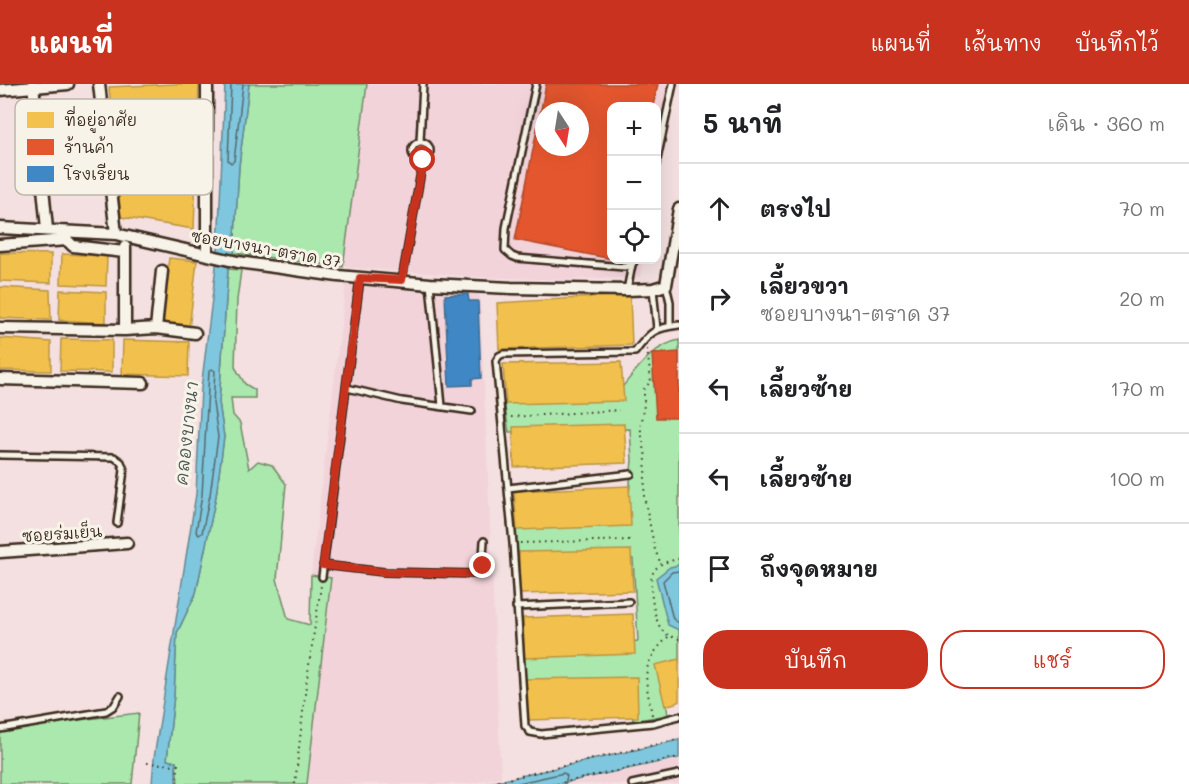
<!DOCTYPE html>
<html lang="th">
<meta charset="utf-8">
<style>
:root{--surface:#fff;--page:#f6f6f6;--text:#202124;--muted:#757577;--line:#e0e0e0;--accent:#c8321e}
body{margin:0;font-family:Mali,"Playpen Sans Thai",sans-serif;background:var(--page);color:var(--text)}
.controls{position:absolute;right:18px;top:18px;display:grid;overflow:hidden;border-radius:12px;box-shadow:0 6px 24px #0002}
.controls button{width:54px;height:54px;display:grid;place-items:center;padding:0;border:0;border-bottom:2px solid var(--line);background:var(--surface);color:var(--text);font:30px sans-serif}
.compass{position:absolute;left:535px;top:18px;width:54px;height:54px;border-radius:50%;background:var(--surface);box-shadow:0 6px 24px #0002;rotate:168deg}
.stop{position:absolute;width:18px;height:18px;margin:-14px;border:4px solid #c8321e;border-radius:50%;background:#fff}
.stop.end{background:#c8321e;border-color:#fff;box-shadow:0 2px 6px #0008}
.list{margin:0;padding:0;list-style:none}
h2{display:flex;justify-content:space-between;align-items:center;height:78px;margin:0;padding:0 24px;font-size:26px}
h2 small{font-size:20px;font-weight:400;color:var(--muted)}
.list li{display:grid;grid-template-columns:39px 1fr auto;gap:18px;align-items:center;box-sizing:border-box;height:90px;padding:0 24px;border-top:2px solid var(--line)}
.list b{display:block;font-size:22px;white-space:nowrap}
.list p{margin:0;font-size:20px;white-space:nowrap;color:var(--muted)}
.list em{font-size:20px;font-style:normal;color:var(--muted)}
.actions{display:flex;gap:12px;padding:18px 24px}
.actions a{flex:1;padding:14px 0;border:2px solid var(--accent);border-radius:24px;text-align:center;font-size:21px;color:var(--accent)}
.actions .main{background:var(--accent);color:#fff}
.icon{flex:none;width:33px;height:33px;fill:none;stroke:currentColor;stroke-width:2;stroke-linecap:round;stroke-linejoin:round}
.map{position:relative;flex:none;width:679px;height:700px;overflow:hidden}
header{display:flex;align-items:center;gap:36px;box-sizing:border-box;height:84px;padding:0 30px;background:var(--accent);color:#fff}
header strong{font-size:28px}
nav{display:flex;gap:33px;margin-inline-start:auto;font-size:21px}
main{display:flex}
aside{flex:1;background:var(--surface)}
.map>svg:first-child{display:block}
.built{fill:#f2d3da;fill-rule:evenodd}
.green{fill:#aae8ae;stroke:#728966;stroke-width:1.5}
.water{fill:#7fc7df;stroke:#648892;stroke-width:1.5}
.homes{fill:#f2c14e;stroke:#bb9440;stroke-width:1.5}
.shops{fill:#e4572e;stroke:#b14a29;stroke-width:1.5;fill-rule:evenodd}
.schools{fill:#3f88c5;stroke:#3e6c93;stroke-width:1.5}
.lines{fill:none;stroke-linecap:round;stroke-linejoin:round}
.shore{stroke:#56696b;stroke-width:1.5}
.service-casing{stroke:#3b2a1e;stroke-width:10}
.minor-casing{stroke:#3b2a1e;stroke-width:15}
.path{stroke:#3b2a1e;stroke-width:2;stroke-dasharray:1.5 4.5;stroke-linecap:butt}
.service{stroke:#f7f3e8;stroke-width:5}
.minor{stroke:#f7f3e8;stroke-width:10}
.route{stroke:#c8321e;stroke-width:8}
.labels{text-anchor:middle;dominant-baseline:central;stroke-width:6;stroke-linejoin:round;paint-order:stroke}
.street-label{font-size:16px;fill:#3b2a1e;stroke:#f7f3e8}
.water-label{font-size:18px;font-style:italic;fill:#4f5958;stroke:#f7f3e8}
.key{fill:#f7f3e8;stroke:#bfb7ab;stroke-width:1.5}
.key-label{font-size:16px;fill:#3b2a1e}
</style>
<header>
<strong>แผนที่</strong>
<nav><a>แผนที่</a><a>เส้นทาง</a><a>บันทึกไว้</a></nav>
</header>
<main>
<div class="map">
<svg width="679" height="700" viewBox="0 0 679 700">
<rect width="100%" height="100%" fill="#f4e0e0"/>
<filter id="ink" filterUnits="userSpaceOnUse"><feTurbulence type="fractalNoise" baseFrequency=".0167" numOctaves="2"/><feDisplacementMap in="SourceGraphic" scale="12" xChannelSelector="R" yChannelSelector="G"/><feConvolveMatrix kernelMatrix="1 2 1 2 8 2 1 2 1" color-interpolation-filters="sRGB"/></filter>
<g filter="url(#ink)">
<path class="built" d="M367,0H677L657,106L656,22H612V176H643L640,193L561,196L479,193L343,183ZM544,27H580V63H544Z
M346,199L414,207L480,210L501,693L469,700H307L331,495L311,491Z
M679,675V700H566Z"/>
<path class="green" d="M249,0H367L343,183L234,169L239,82Z
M228,185L241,186L237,216L235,283L245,300L255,306V314H231L233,331L240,339L249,385L258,377L272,381L286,400L277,495L288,535L310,541L311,491L331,494L307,700H178L176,678L167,676L174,611L177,549L196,509L216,412L224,353L219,318Z
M679,256V579L661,584L668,631L633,637L628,599L524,604L521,568L638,557L633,475L623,471L517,477L514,440L627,435L632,376L630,345L509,348L504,318L619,307C636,287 651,262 679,256Z
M139,629L132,700H0V645Z"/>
<path class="water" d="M225,0H249L239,82L234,169L228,185L219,318L224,353L216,412L196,509L177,549L174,611L167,676L176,678V700H152L154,674L196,410L201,305L218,166Z
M679,481V546L668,541L656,494L670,483Z
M679,656V674L558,700H486Z"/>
<path class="homes" d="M174,0H199L194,145L121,133L109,3Z
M0,169L51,170V199L0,197Z
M62,170L107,172L106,202L61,200Z
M169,174L197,177L189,245L160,239Z
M0,203L50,206L51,236L0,234Z
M60,206L106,208V239L59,236Z
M630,211L632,261L499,265L497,219Z
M0,254L51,258V287L0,286Z
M61,255L112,256V288L60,287Z
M123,256L189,258L188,292L122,290Z
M621,278L624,317L506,320L503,280Z
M624,340L627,379L514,383L513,343Z
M629,402L631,442L517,446L514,407Z
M631,466L633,507L520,510L519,468Z
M633,530L635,570L524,574L523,534Z
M679,575V618L665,622L655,581Z
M637,593L638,633L528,636L526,595Z"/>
<path class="shops" d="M546,0H658L653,22H612V175L515,156ZM544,27H580V63H544Z
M679,268V334H656L652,270Z"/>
<path class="schools" d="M468,210L469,217H478L481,294L472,295V301L449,302L445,211Z"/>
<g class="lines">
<path class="shore" d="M231,0L228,76L231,79L234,77L243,0
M212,285L215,287L213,319L218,353L210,411L202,449L199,451L196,448L202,411L209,287Z
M679,487L672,488L663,497L673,535L679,539
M514,700L564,689L567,692L565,700"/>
<defs>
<path id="service" d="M536,0L506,144L505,166L512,172L517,174L624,183L632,181L635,176
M420,57L423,0
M412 67a9 9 0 1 1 18 0a9 9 0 1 1-18 0Z
M656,80L673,0
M402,196L423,76
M430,200L442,322
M666,201L670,218V242
M653,205L657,245
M627,206L632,181
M679,241C654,244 650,248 635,268L503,270L499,272L496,277L513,459L525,642L530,648L541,650L653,639L679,632
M347,304L402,317L472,327
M0,371L114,373L121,378L124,386L117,439
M508,404L631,390
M323,481L384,488L476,490L482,488L484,457
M322,493L360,194
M516,523L629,518
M0,645L106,627L114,622L120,612
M632,700L679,690"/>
<path id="minor" d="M33,0L47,145
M99,0L116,150
M0,6L68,0
M0,144L116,150L238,178L338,192L430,200L511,204L627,206L653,205L666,201L679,125
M0,161L67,156L73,162L124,168
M125,163V246
M207,170V0
M0,244L125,246L156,244L195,249
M156,244L162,187
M0,295L143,299
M0,468L127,459"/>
</defs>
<use href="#service" class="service-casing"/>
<use href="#minor" class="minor-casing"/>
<path class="path" d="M647,265L651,297L644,305V321L640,342L646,373L644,412L655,466L661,480
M511,333L619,326
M520,459L631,456
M679,475C670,477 660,478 654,487C647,497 654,537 662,546C667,552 673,553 679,555
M652,631C645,593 639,581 669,552
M147,679L178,681L177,700
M295,700L306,601L321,502
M486,700L679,655
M557,700L679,673"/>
<use href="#service" class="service"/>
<use href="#minor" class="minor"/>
</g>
</g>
<g class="lines" filter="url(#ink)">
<path class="route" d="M423,76L402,196L360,194L323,481L384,488L476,490L482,488L483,482"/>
</g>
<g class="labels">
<g class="street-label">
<text transform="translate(266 164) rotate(10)">ซอยบางนา-ตราด 37</text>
<text transform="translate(62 449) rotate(-4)">ซอยร่มเย็น</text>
</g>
<g class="water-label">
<text transform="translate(186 349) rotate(-84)">คลองบางนา</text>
</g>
</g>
<rect x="15" y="15" width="198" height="96" rx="9" class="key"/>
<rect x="27" y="28" width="27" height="16" fill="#f2c14e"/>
<rect x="27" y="55" width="27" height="16" fill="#e4572e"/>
<rect x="27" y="82" width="27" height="16" fill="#3f88c5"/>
<g class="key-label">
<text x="64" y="42">ที่อยู่อาศัย</text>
<text x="64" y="69">ร้านค้า</text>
<text x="64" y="96">โรงเรียน</text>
</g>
</svg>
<div class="controls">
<button>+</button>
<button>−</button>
<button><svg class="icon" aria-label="locate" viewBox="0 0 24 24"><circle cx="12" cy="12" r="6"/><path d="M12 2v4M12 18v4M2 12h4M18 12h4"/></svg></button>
</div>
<svg class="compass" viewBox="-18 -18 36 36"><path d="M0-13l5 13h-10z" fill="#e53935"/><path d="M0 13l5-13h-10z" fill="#757577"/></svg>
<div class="stop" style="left:423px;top:76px"></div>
<div class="stop end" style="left:483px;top:482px"></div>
</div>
<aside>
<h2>5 นาที<small>เดิน · 360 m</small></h2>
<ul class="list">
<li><svg class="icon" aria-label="ahead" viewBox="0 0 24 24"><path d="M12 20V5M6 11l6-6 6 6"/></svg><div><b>ตรงไป</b></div><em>70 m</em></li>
<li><svg class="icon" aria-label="right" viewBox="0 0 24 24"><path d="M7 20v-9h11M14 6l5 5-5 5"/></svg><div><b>เลี้ยวขวา</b><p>ซอยบางนา-ตราด 37</p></div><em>20 m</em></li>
<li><svg class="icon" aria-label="left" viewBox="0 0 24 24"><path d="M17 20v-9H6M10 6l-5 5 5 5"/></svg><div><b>เลี้ยวซ้าย</b></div><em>170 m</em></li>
<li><svg class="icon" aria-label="left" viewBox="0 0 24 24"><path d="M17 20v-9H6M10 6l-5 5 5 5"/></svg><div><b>เลี้ยวซ้าย</b></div><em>100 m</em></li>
<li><svg class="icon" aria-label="arrive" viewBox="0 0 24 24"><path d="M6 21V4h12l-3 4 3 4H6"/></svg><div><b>ถึงจุดหมาย</b></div></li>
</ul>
<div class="actions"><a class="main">บันทึก</a><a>แชร์</a></div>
</aside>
</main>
